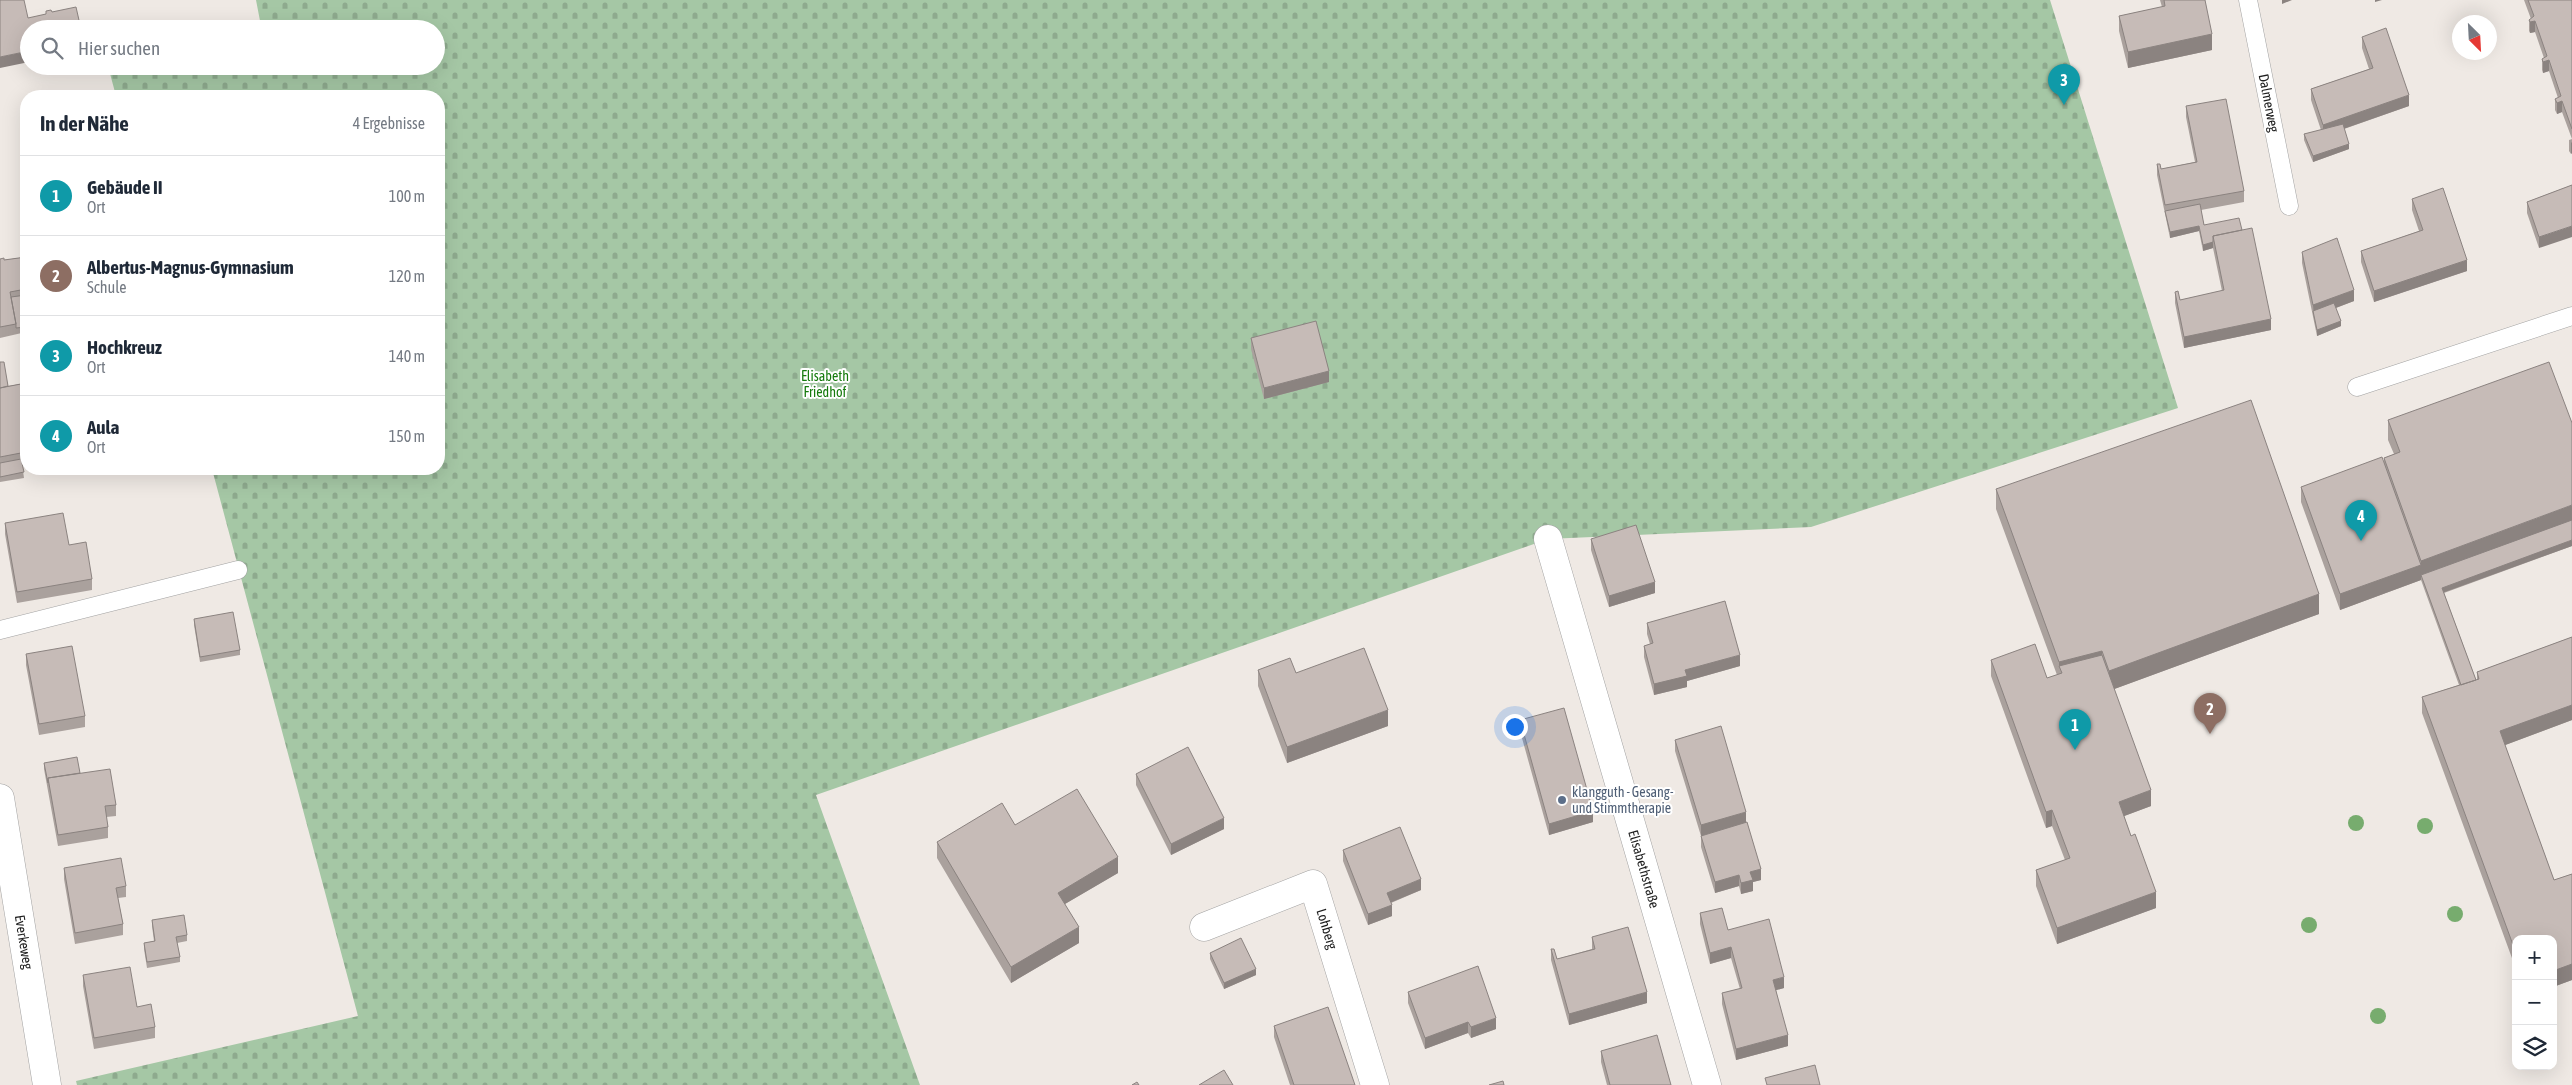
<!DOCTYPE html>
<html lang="de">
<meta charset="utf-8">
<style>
:root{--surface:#fff;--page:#f2f2f3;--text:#1f2937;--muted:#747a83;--line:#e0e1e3;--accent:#c70422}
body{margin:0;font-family:"Asap Condensed",sans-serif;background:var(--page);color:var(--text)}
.controls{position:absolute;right:15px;bottom:15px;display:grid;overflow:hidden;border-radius:10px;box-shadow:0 5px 20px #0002}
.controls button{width:45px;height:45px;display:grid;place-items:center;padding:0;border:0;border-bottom:1px solid var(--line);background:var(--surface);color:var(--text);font:25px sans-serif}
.compass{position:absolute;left:2452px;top:15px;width:45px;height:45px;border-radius:50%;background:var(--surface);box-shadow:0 5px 20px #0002;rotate:156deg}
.you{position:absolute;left:1514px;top:726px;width:18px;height:18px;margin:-12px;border:4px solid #fff;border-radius:50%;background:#1a73e8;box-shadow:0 0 0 8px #1a73e833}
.badge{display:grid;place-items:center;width:32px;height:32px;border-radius:50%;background:var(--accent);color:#fff;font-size:16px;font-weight:700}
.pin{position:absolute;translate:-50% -41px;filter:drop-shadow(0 1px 2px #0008)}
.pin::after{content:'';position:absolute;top:26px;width:18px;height:15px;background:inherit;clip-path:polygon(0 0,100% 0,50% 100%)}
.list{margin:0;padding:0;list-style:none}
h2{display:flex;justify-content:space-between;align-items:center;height:65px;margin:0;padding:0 20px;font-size:21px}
h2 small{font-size:16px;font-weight:400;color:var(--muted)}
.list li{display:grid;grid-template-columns:32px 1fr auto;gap:15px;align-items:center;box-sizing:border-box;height:80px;padding:0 20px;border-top:1px solid var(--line)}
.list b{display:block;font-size:19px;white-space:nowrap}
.list p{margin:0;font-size:16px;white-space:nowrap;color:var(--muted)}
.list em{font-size:16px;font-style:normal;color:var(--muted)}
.icon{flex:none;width:28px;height:28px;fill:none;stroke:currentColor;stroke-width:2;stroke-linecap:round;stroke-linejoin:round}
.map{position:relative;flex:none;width:2572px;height:1085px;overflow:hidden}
.search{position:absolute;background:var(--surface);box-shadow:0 5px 20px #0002;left:20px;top:20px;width:425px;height:55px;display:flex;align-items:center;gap:12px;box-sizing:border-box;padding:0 18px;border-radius:28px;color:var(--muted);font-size:19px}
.panel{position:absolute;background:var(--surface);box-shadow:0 5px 20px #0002;left:20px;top:90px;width:425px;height:385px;border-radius:20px}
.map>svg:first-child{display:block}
.cemetery{fill:url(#cemetery-stones)}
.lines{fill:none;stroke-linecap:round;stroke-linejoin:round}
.service-casing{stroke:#a2a2a2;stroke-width:19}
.minor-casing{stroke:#a2a2a2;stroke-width:29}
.service{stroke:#fff;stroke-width:18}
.minor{stroke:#fff;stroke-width:28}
.tree{fill:#77ac6e}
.wall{fill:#aaa19d}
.shaded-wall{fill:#8b8380}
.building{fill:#c6bbb7;stroke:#8b8380}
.service-dot{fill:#5c6f8a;stroke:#fff;stroke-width:2}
.labels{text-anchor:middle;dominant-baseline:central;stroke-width:4;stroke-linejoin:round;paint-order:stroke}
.street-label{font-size:14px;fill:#1e1e1e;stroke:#fff}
.park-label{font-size:14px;fill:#157a0d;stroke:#fff}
.service-label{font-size:14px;fill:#4e5e75;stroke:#fff;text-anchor:start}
</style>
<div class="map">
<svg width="2572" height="1085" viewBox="0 0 2572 1085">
<defs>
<pattern id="cemetery-stones" width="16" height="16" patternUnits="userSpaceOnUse" patternTransform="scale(1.25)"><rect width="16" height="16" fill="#a5c7a5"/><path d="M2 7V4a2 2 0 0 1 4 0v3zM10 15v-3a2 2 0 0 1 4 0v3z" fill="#8eaa8e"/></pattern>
</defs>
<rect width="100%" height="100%" fill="#efe9e4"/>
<path class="cemetery" d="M256,0H2050L2178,408L1811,527L1548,539L816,795L920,1085H77L76,1081L358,1016L212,469H439V96H116L108,66H436V29H249L261,26Z"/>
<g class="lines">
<defs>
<path id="service" d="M2248,0L2289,206
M2357,387L2572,316
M0,630L238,570"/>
<path id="minor" d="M1548,539L1707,1085
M0,798L47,1085
M1204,927L1313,884L1375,1085"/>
</defs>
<use href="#service" class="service-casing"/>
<use href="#minor" class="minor-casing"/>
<use href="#service" class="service"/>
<use href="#minor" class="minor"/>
</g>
<g class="tree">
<circle cx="2356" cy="823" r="8"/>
<circle cx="2425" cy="826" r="8"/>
<circle cx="2455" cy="914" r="8"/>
<circle cx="2309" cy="925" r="8"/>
<circle cx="2378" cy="1016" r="8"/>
</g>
<path class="wall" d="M2160,0H2205L2212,50L2128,68L2119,31V16L2162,7Z
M2524,0H2572V153L2571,154L2569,151V140L2572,139L2562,112L2557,114L2555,110V99L2558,98L2549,71L2543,73L2542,70V59L2544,58L2535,32L2530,33L2529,31V20L2531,19Z
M2362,37L2409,106L2344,129L2349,149L2313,162L2304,140V134L2321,130L2311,100V89L2369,69L2362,48Z
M2186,106L2244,191V202L2201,210L2204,225L2242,230L2271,330L2184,348L2175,303V292L2180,300L2222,291L2213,248L2203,251L2199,231L2170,238L2157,175V164L2161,169L2195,162L2186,117Z
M2572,185L2539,248L2527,213V202Z
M2412,199L2467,271L2374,302L2361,262V251L2419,231L2412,210Z
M2302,252L2354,301L2336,308L2341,326L2317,336L2302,263Z
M26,257V335V332L0,338V259L4,260Z
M1251,338L1329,382L1264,399L1251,349Z
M0,362L8,386L26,383V463L22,464L24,478L0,482Z
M2388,420L2572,546L2444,593L2476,680H2477V672L2572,637V720L2505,745L2554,880L2572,874V980L2553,987L2516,939V969L2422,713V697L2459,685L2421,580L2340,610L2301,502V487L2384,462V458L2394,454L2388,440Z
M1996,489L2319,614L2114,689L2151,806L2124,816L2156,908L2057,944L2036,886V870L2065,860L2052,826L2046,828L1991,676V660L2047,678L2057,675L1996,509Z
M5,523L69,545L92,579V590L17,603L5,534Z
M1591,539L1655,593L1609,607L1591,550Z
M194,619L240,650V655L200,662L194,625Z
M1647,623L1740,666L1687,681V687L1654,695L1644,657V646L1650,644L1647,634Z
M26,654L85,716V727L39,735L26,665Z
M1258,670L1296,673L1388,726L1287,763L1258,686Z
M1520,720L1593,822L1549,835L1520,731Z
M1675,740L1746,822L1761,880L1753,882V891L1741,894L1739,886L1715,893L1701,847V836L1675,751Z
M44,763L80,773L116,805V816L106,817L108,827V838L58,846L44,769Z
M1136,774L1224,829L1171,855L1136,785Z
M1015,825L1118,873L1065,904L1079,943L1011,983L937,858V842Z
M1343,850L1421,890L1391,903L1392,916L1368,925L1343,861Z
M64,868L126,886V897L118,898L123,924V935L75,944L64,879Z
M1700,913L1728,930L1784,988L1776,990L1788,1046L1736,1060L1722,1004V993L1740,989L1731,958L1710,964L1700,924Z
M152,920L187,935V941L177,943L180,957V962L147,968L144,949V943L154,941L152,926Z
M1592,937L1647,1003L1569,1025L1551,960V949L1557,959L1592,949Z
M1210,953L1256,975L1224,989L1210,959Z
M83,975L137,1007L155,1027V1038L94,1049L83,986Z
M1408,992L1496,1029L1471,1038L1468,1033L1425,1049L1408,1003Z
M1274,1026L1355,1085H1290L1274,1037Z
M1601,1051L1671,1085H1607L1601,1062Z"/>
<path class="shaded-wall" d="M2282,0H2292L2282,4Z
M2375,0H2382L2375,2Z
M2535,21V32L2530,33V22Z
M2212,34V50L2128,68V52Z
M29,51V62L0,68V57Z
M2549,60V71L2543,73V62Z
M2409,95V106L2323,136V125Z
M2562,101V112L2557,114V103Z
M2572,142V153L2571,154V143Z
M2349,144V149L2313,162V156Z
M2199,226V231L2170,238V232Z
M2572,226V237L2539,248V237Z
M2213,242V248L2203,251V245Z
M2467,260V271L2374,302V291Z
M2354,290V301L2314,316L2313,305Z
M2271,319V330L2184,348V337Z
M2341,321V326L2317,336V330Z
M1329,371V382L1264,399V388Z
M2572,505V525L2421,575V580L2340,610V594L2421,565V561Z
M2572,540V546L2442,593V588Z
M1655,582V593L1609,607V596Z
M2319,594V614L2109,691V671Z
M2102,651V671L2062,673L2059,666V662Z
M1740,655V666L1687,681V687L1654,695V684L1685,670Z
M2572,705V720L2500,747V731Z
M1388,710V726L1287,763V747Z
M2151,790V806L2119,818V802Z
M2052,810V826L2046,828V812Z
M1593,811V822L1549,835V824Z
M1746,812V823L1701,836V825Z
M1224,818V829L1171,855V844Z
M1118,857V873L1058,908V893Z
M1761,869V880L1753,882V891L1741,894V883L1750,872Z
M1739,875V886L1715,893V882Z
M1421,879V890L1387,904V893Z
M2156,892V908L2057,944V928Z
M1392,905V916L1368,925V914Z
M1079,927V943L1011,983V967Z
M1731,947V958L1710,964V953Z
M2572,964V980L2553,987V971Z
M1256,969V975L1224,989V983Z
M1784,977V988L1773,991V980Z
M1647,992V1003L1569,1025V1014Z
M1496,1018V1029L1471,1038V1027Z
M1468,1022V1033L1425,1049V1038Z
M1788,1035V1046L1736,1060V1049Z"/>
<path class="building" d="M0,0H24L28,18L46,14V11L51,10L52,12L76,7L81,29H29V51L0,57Z
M2164,0H2205L2212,34L2128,52L2119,16L2165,6Z
M2528,0H2572V129L2562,101L2557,103L2555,99L2561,96L2549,60L2543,62L2542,59L2547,56L2535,21L2530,22L2529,20L2534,16Z
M2386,28L2409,95L2323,125L2311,89L2373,68L2362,37Z
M2226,99L2244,191L2165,205L2157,164H2160L2161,169L2197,162L2186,106Z
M2343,124L2349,144L2313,156L2304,134Z
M2572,185V226L2539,237L2527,202Z
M2443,188L2467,260L2374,291L2361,251L2423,230L2412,199Z
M2200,204L2204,225L2239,218L2242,230L2213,236V242L2203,245L2199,226L2170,232L2165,211Z
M2252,228L2271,319L2184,337L2175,292L2178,291L2180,300L2224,290L2213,236Z
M2337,238L2354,290L2313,305L2302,252Z
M26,257V289L10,292L16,324L0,327V259L4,258V260Z
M26,295V329V327L16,328V324L11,297Z
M2334,303L2341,321L2317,330L2313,311Z
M1316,321L1329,371L1264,388L1251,338Z
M0,362H4L8,386L0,388Z
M2549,362L2572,423V505L2421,561L2384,458L2400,452L2388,420Z
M26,383V452L0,457V388Z
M2251,400L2319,594L2109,671L2102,651L2059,662L1996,489Z
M2382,457L2421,565L2340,594L2301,487Z
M21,459L24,472L0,477V463Z
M63,513L69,545L86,542L92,579L17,592L5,523Z
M2572,520V540L2442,588L2476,680L2461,685L2421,575Z
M1636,525L1655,582L1609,596L1591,539Z
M1725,601L1740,655L1685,670L1687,676L1654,684L1644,646L1653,643L1647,623Z
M233,612L240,650L200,657L194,619Z
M2572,637V705L2500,731L2554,880L2572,874V964L2553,971V939H2516V953L2422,697L2479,679L2477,672Z
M2035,644L2047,678L2062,673L2059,666L2102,655L2151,790L2119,802L2131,836L2135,834L2156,892L2057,928L2036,870L2070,858L2052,810L2046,812L1991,660Z
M72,646L85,716L39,724L26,654Z
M1364,648L1388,710L1287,747L1258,670L1290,658L1296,673Z
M1564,708L1593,811L1549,824L1520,720Z
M1721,726L1746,812L1701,825L1675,740Z
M1188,747L1224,818L1171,844L1136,774Z
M77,757L80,773L48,778V783L44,763Z
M110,769L116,805L105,806L108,827L58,835L48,778Z
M1077,789L1118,857L1058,893L1079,927L1011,967L937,842L1002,803L1015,825Z
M1747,822L1761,869L1750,872L1753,880L1741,883L1739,875L1715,882L1701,836Z
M1400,827L1421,879L1387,893L1392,905L1368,914L1343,850Z
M121,858L126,886L116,888L123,924L75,933L64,868Z
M1722,908L1728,930L1769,919L1784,977L1773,980L1788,1035L1736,1049L1722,993L1742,988L1731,947L1710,953L1700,913Z
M184,915L187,935L176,937L180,957L147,962L144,943L155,941L152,920Z
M1628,927L1647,992L1569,1014L1551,949H1554L1557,959L1595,949L1592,937Z
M1241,938L1256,969L1224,983L1210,953Z
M1478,966L1496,1018L1471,1027L1468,1022L1425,1038L1408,992Z
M130,967L137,1007L151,1004L155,1027L94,1038L83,975Z
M1328,1007L1355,1085H1294L1274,1026Z
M1657,1035L1671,1085H1610L1601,1051Z
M1815,1065L1820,1085H1767L1765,1078Z
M1224,1070L1233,1085H1199Z
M1503,1081L1504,1085H1489Z
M1137,1082L1139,1085H1132Z"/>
<circle class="service-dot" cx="1562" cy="800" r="5"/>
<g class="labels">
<g class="street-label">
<text transform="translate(2269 103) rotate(79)">Dalmerweg</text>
<text transform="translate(1644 869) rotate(74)">Elisabethstraße</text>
<text transform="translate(1327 929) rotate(73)">Lohberg</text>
<text transform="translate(24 942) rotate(81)">Everkeweg</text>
</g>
<g class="park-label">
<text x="825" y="376">Elisabeth<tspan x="825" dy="16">Friedhof</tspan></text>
</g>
<g class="service-label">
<text x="1572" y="792">klangguth - Gesang-<tspan x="1572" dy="16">und Stimmtherapie</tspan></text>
</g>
</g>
</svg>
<div class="controls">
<button>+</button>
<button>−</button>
<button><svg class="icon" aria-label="layers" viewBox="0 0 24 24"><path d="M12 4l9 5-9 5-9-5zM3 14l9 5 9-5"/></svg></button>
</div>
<svg class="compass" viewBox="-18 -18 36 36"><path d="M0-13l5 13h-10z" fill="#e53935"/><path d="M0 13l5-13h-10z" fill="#747a83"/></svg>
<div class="you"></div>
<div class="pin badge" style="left:2075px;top:750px;background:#0f9aa8">1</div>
<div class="pin badge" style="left:2210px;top:734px;background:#8d6e63">2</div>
<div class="pin badge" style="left:2064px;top:105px;background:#0f9aa8">3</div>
<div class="pin badge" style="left:2361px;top:541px;background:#0f9aa8">4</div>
<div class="search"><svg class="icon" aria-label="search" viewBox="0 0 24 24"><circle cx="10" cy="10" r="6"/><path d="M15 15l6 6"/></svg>Hier suchen</div>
<section class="panel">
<h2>In der Nähe<small>4 Ergebnisse</small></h2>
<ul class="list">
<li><span class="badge" style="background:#0f9aa8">1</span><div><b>Gebäude II</b><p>Ort</p></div><em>100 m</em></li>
<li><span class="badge" style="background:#8d6e63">2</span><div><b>Albertus-Magnus-Gymnasium</b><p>Schule</p></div><em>120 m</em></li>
<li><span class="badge" style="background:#0f9aa8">3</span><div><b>Hochkreuz</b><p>Ort</p></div><em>140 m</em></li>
<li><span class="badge" style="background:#0f9aa8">4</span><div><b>Aula</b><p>Ort</p></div><em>150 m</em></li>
</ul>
</section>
</div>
